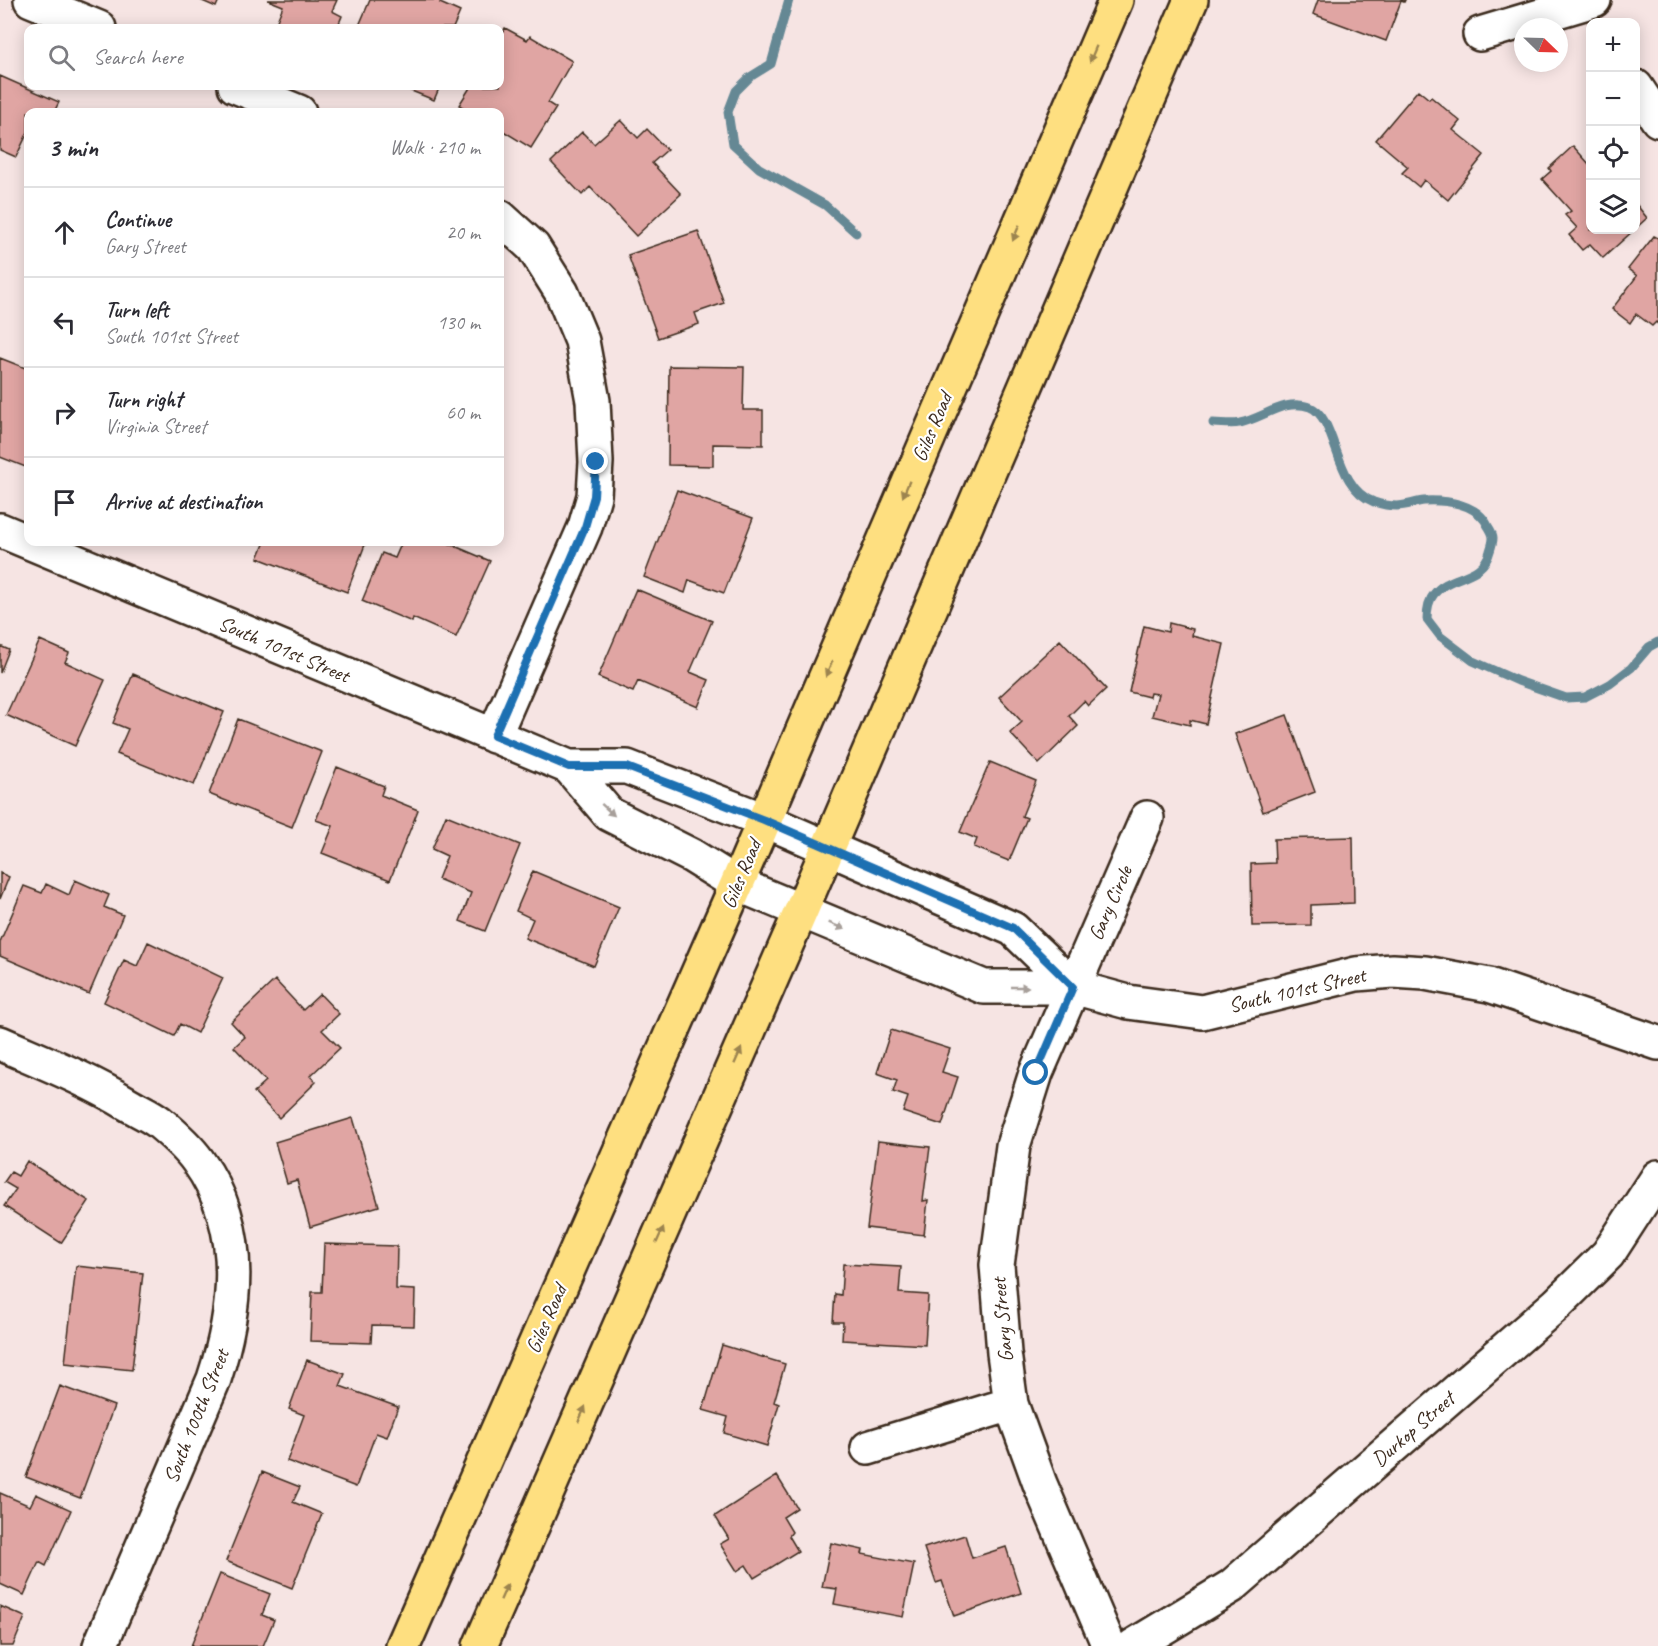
<!DOCTYPE html>
<meta charset="utf-8">
<style>
:root{--surface:#fff;--page:#f7f7f7;--text:#2b2b33;--muted:#7c7c81;--line:#e1e1e2}
body{margin:0;font-family:Caveat,sans-serif;background:var(--page);color:var(--text)}
.controls{position:absolute;right:18px;top:18px;display:grid;overflow:hidden;border-radius:12px;box-shadow:0 3px 15px #0003}
.controls button{width:54px;height:54px;display:grid;place-items:center;padding:0;border:0;border-bottom:2px solid var(--line);background:var(--surface);color:var(--text);font:30px sans-serif}
.compass{position:absolute;left:1514px;top:18px;width:54px;height:54px;border-radius:50%;background:var(--surface);box-shadow:0 3px 15px #0003;rotate:113deg}
.stop{position:absolute;width:18px;height:18px;margin:-14px;border:4px solid #1f6fb2;border-radius:50%;background:#fff}
.stop.end{background:#1f6fb2;border-color:#fff;box-shadow:0 2px 6px #0008}
.list{margin:0;padding:0;list-style:none}
h2{display:flex;justify-content:space-between;align-items:center;height:78px;margin:0;padding:0 24px;font-size:26px}
h2 small{font-size:20px;font-weight:400;color:var(--muted)}
.list li{display:grid;grid-template-columns:39px 1fr auto;gap:18px;align-items:center;box-sizing:border-box;height:90px;padding:0 24px;border-top:2px solid var(--line)}
.list b{display:block;font-size:22px;white-space:nowrap}
.list p{margin:0;font-size:20px;white-space:nowrap;color:var(--muted)}
.list em{font-size:20px;font-style:normal;color:var(--muted)}
.icon{flex:none;width:33px;height:33px;fill:none;stroke:currentColor;stroke-width:2;stroke-linecap:round;stroke-linejoin:round}
.map{position:relative;flex:none;width:1658px;height:1646px;overflow:hidden}
.search{position:absolute;background:var(--surface);box-shadow:0 3px 15px #0003;left:24px;top:24px;width:480px;height:66px;display:flex;align-items:center;gap:15px;box-sizing:border-box;padding:0 21px;border-radius:12px;color:var(--muted);font-size:22px}
.panel{position:absolute;background:var(--surface);box-shadow:0 3px 15px #0003;left:24px;top:108px;width:480px;height:438px;border-radius:12px}
.map>svg:first-child{display:block}
.lines{fill:none;stroke-linecap:round;stroke-linejoin:round}
.stream{stroke:#658894;stroke-width:9}
.building{fill:#e0a5a3;stroke:#3b2a1e;stroke-width:1.5}
.minor-casing{stroke:#3b2a1e;stroke-width:38}
.primary-casing{stroke:#3b2a1e;stroke-width:38}
.minor{stroke:#fff;stroke-width:33}
.primary{stroke:#fedf80;stroke-width:33}
.oneway{fill:#9c844f}
.oneway2{fill:#a79f9a}
.route{stroke:#1f6fb2;stroke-width:8}
.labels{text-anchor:middle;dominant-baseline:central;stroke-width:4.5;stroke-linejoin:round;paint-order:stroke}
.street-label{font-size:21px;fill:#3b2a1e;stroke:#fff}
</style>
<div class="map">
<svg width="1658" height="1646" viewBox="0 0 1658 1646">
<rect width="100%" height="100%" fill="#f6e4e3"/>
<filter id="ink" filterUnits="userSpaceOnUse"><feTurbulence type="fractalNoise" baseFrequency=".0167" numOctaves="2"/><feDisplacementMap in="SourceGraphic" scale="12" xChannelSelector="R" yChannelSelector="G"/><feConvolveMatrix kernelMatrix="1 2 1 2 8 2 1 2 1" color-interpolation-filters="sRGB"/></filter>
<g filter="url(#ink)">
<g class="lines">
<path class="stream" d="M789,0L771,64L750,77L736,91L728,112L733,144L759,168L825,205L856,233
M1213,423C1221,423 1232,425 1240,423C1264,418 1284,398 1310,407C1338,418 1333,487 1374,502C1380,504 1390,506 1397,506C1406,506 1415,502 1424,501C1446,500 1477,503 1488,526C1490,529 1493,534 1493,538C1493,542 1491,548 1490,551C1483,580 1449,574 1434,594C1428,601 1427,610 1427,619L1440,636L1473,661L1518,681L1566,698L1585,697L1610,684L1631,668L1649,647L1658,642"/>
</g>
<path class="building" d="M200,0H219L216,7Z
M268,0H337L332,11L342,16L337,28H274L283,6Z
M370,0H441L440,3L460,12L453,28H358Z
M1318,0H1405L1404,2L1401,1L1386,41L1313,14Z
M505,28L527,40L530,36L572,61L548,103L556,108L531,148L500,129V112H471L459,105L471,86H500V38Z
M0,76L59,102L54,112H28V132L16,157L0,150Z
M399,86H440L434,100Z
M1418,90L1429,99L1431,97L1460,121L1453,130L1484,155L1448,200L1424,180L1419,187L1402,173L1408,167L1376,140Z
M621,120L638,138L647,129L667,150L652,163L681,194L636,236L590,187L582,195L551,162L582,132L594,144Z
M1573,146L1590,165V230H1634L1603,258L1590,244L1582,250L1569,235L1577,228L1565,215L1571,211L1542,179L1551,171L1549,168Z
M1636,204L1647,218L1636,228Z
M698,231L724,303L695,313L699,324L658,338L628,255Z
M1654,236L1658,238V324L1656,322L1652,326L1636,314L1630,323L1612,309L1637,276L1628,269Z
M0,358L28,369V468L0,457Z
M669,366L744,367L743,410H763V445L713,444V466L668,465Z
M677,490L753,518L724,593L689,580L685,593L644,577Z
M265,542H366L347,592L258,558Z
M402,542H451L450,544L490,561L456,637L413,618L412,622L362,601L382,553L395,558Z
M636,589L712,621L690,672L709,680L698,707L638,681L633,692L598,677Z
M1169,623L1193,629L1192,636L1224,644L1206,724L1190,720V725L1152,716L1158,694L1150,693L1149,697L1129,692L1144,626L1168,632Z
M40,640L69,653L65,662L105,680L75,746L6,715Z
M1060,640L1106,689L1088,706L1084,701L1069,716L1078,726L1039,764L1010,733L1022,722L999,697Z
M0,646L9,650L0,673Z
M133,674L224,712L194,785L117,754L128,729L113,723Z
M1287,715L1315,792L1263,812L1235,734Z
M238,719L322,752L292,827L209,794Z
M990,762L1036,781L1022,816L1027,818L1009,861L974,847L977,839L960,832Z
M337,767L384,786L381,795L418,810L390,880L322,853L333,826L316,820Z
M446,815L520,845L485,931L460,921L471,893L438,879L447,856L432,849Z
M1353,837L1354,903L1311,905V925L1252,926L1251,864L1275,863L1274,839Z
M533,871L619,907L594,966L525,938L533,919L516,911Z
M0,873L9,877L0,899Z
M75,880L109,895L104,907L123,915L89,994L0,956V942L24,886L42,893L46,884L69,895Z
M148,942L223,978L197,1033L180,1024L174,1036L104,1002L124,960L137,966Z
M275,980L303,1010L320,994L339,1014L322,1030L340,1048L310,1076L316,1082L279,1118L254,1092L266,1081L234,1047L245,1037L231,1022Z
M891,1030L950,1049L942,1072L958,1077L942,1125L903,1112L908,1097L893,1092L897,1080L877,1073Z
M353,1118L379,1206L310,1227L297,1180L287,1183L275,1142Z
M878,1141L930,1147L923,1201L928,1200L924,1235L867,1228Z
M27,1161L89,1201L61,1243L4,1206L16,1189L4,1182L11,1172L18,1176Z
M324,1244L397,1246L396,1289L415,1290L414,1326L372,1325L371,1343L310,1341L312,1292H322Z
M843,1264L901,1267L899,1293L928,1295L925,1345L842,1340L843,1322H833L835,1294L841,1295Z
M76,1266L143,1273L132,1370L65,1363Z
M722,1345L785,1364L774,1402L779,1404L767,1446L724,1433L728,1417L703,1410Z
M307,1360L345,1374L340,1386L398,1407L387,1437L376,1433L356,1487L287,1461L304,1415L289,1409Z
M60,1386L114,1406L80,1498L26,1477Z
M262,1472L300,1487L293,1502L322,1514L292,1588L226,1561Z
M777,1476L797,1508L783,1517L792,1532L789,1536L798,1551L754,1578L746,1565L737,1571L720,1544L729,1539L715,1516Z
M0,1493L30,1506L36,1494L71,1510L46,1566L39,1562L24,1595L0,1584Z
M965,1535L972,1558L1006,1547L1021,1593L954,1616L942,1581L936,1583L924,1548Z
M831,1543L863,1550L862,1554L914,1564L903,1617L834,1604L837,1589L822,1587Z
M220,1574L270,1594L262,1615L274,1620L263,1646H191Z
M0,1606L25,1617L13,1646H0Z"/>
<g class="lines">
<defs>
<path id="minor" d="M31,0L99,28
M1480,34L1594,0
M235,86L299,112
M1636,87L1658,120
M0,530L569,767H627L764,820L1013,929L1073,987
M494,736L585,527L594,496L596,462L593,401L582,341L562,293L533,247L500,217
M569,767L609,814L692,856L737,884L984,987H1073L1128,1002L1202,1012L1356,974L1393,971L1425,973L1489,985L1658,1043
M0,1043C43,1062 87,1079 128,1104C138,1110 150,1115 159,1122C171,1132 189,1148 198,1161C245,1226 238,1306 214,1379L100,1646
M868,1448L1011,1404
M1109,1646L1040,1484L1011,1404L1004,1353L997,1265L1013,1146L1036,1073L1147,818
M1133,1646L1232,1586L1557,1304L1608,1254L1658,1177"/>
<path id="primary" d="M403,1646L737,884L1116,0
M480,1646L801,911L1191,0"/>
</defs>
<use href="#minor" class="minor-casing"/>
<use href="#primary" class="primary-casing"/>
<use href="#minor" class="minor"/>
<use href="#primary" class="primary"/>
</g>
<defs><path id="oneway-solid" d="M-6-.8H1V-3.2L6.5 0L1 3.2V.8H-6Z" transform="scale(1.5)"/></defs>
<g class="oneway">
<use href="#oneway-solid" transform="translate(1093 54) rotate(113)"/>
<use href="#oneway-solid" transform="translate(1016 233) rotate(113)"/>
<use href="#oneway-solid" transform="translate(906 489) rotate(113)"/>
<use href="#oneway-solid" transform="translate(829 669) rotate(113)"/>
<use href="#oneway-solid" transform="translate(738 1056) rotate(-66)"/>
<use href="#oneway-solid" transform="translate(660 1235) rotate(-66)"/>
<use href="#oneway-solid" transform="translate(582 1414) rotate(-66)"/>
<use href="#oneway-solid" transform="translate(504 1592) rotate(-66)"/>
</g>
<g class="oneway2">
<use href="#oneway-solid" transform="translate(608 810) rotate(42)"/>
<use href="#oneway-solid" transform="translate(837 926) rotate(22)"/>
<use href="#oneway-solid" transform="translate(1020 987)"/>
</g>
</g>
<g class="lines" filter="url(#ink)">
<path class="route" d="M596,462L594,496L585,527L494,736L569,767H627L764,820L1013,928L1073,987L1036,1073"/>
</g>
<g class="labels">
<g class="street-label">
<text transform="translate(932 427) rotate(-67)">Giles Road</text>
<text transform="translate(284 649) rotate(23)">South 101st Street</text>
<text transform="translate(741 874) rotate(-67)">Giles Road</text>
<text transform="translate(1110 903) rotate(-66)">Gary Circle</text>
<text transform="translate(1297 990) rotate(-13)">South 101st Street</text>
<text transform="translate(546 1319) rotate(-66)">Giles Road</text>
<text transform="translate(1002 1320) rotate(-95)">Gary Street</text>
<text transform="translate(196 1416) rotate(-68)">South 100th Street</text>
<text transform="translate(1413 1429) rotate(-41)">Durkop Street</text>
</g>
</g>
</svg>
<div class="controls">
<button>+</button>
<button>−</button>
<button><svg class="icon" aria-label="locate" viewBox="0 0 24 24"><circle cx="12" cy="12" r="6"/><path d="M12 2v4M12 18v4M2 12h4M18 12h4"/></svg></button>
<button><svg class="icon" aria-label="layers" viewBox="0 0 24 24"><path d="M12 4l9 5-9 5-9-5zM3 14l9 5 9-5"/></svg></button>
</div>
<svg class="compass" viewBox="-18 -18 36 36"><path d="M0-13l5 13h-10z" fill="#e53935"/><path d="M0 13l5-13h-10z" fill="#7c7c81"/></svg>
<div class="stop" style="left:1036px;top:1073px"></div>
<div class="stop end" style="left:596px;top:462px"></div>
<div class="search"><svg class="icon" aria-label="search" viewBox="0 0 24 24"><circle cx="10" cy="10" r="6"/><path d="M15 15l6 6"/></svg>Search here</div>
<section class="panel">
<h2>3 min<small>Walk · 210 m</small></h2>
<ul class="list">
<li><svg class="icon" aria-label="ahead" viewBox="0 0 24 24"><path d="M12 20V5M6 11l6-6 6 6"/></svg><div><b>Continue</b><p>Gary Street</p></div><em>20 m</em></li>
<li><svg class="icon" aria-label="left" viewBox="0 0 24 24"><path d="M17 20v-9H6M10 6l-5 5 5 5"/></svg><div><b>Turn left</b><p>South 101st Street</p></div><em>130 m</em></li>
<li><svg class="icon" aria-label="right" viewBox="0 0 24 24"><path d="M7 20v-9h11M14 6l5 5-5 5"/></svg><div><b>Turn right</b><p>Virginia Street</p></div><em>60 m</em></li>
<li><svg class="icon" aria-label="arrive" viewBox="0 0 24 24"><path d="M6 21V4h12l-3 4 3 4H6"/></svg><div><b>Arrive at destination</b></div></li>
</ul>
</section>
</div>
